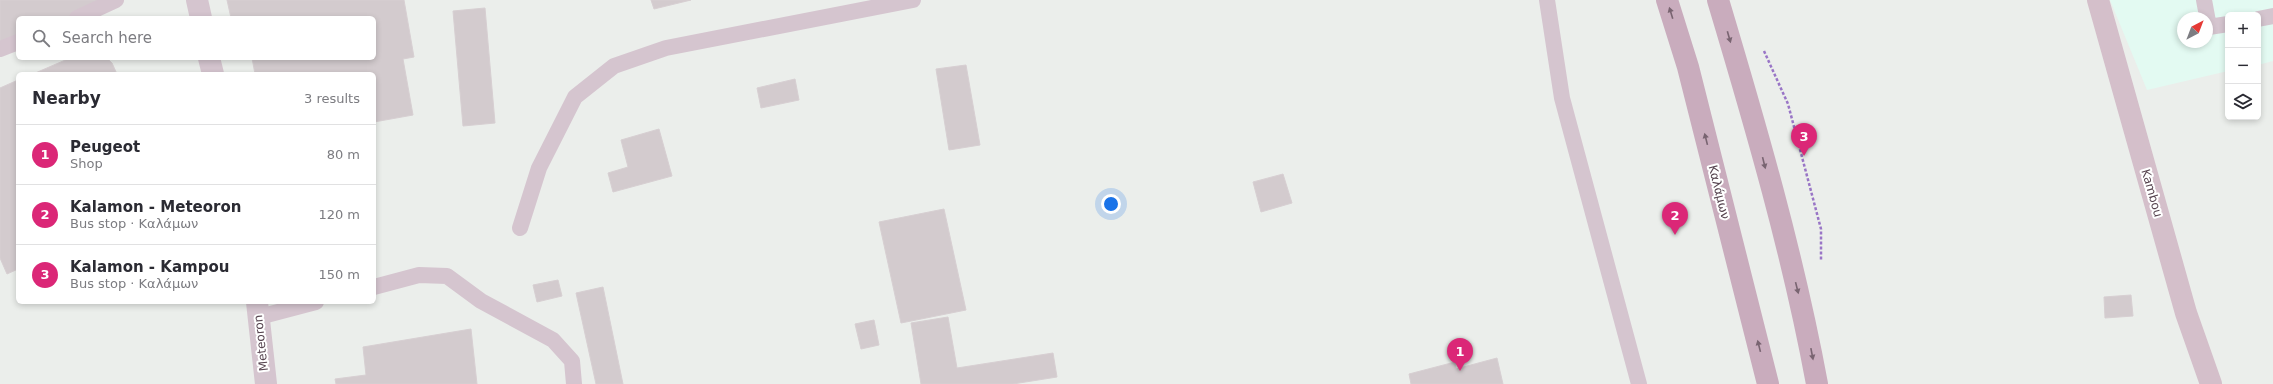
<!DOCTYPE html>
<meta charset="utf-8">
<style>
:root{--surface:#fff;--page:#f2f2f3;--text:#2b2b33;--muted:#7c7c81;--line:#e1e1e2;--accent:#db2777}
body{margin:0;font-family:"DejaVu Sans",sans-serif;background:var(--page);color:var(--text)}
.controls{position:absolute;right:12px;top:12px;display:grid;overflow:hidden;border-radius:6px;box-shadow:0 2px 6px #0003}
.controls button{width:36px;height:36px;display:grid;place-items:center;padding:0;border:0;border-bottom:1px solid var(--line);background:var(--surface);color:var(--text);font:20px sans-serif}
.compass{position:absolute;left:2177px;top:12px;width:36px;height:36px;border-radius:50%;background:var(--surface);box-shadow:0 2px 6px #0003;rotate:42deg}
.you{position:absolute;left:1111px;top:204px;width:14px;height:14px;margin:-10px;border:3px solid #fff;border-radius:50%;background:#1a73e8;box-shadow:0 0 0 6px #1a73e833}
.badge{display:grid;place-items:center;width:26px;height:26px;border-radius:50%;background:var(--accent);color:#fff;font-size:13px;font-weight:700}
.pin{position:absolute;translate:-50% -33px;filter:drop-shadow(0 1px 2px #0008)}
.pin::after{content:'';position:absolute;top:21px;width:14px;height:12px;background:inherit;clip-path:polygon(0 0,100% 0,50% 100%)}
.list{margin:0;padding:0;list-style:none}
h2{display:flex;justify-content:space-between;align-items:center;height:52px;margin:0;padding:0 16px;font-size:17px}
h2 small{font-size:13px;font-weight:400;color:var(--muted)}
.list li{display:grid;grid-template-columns:26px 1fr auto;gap:12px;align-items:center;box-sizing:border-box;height:60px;padding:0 16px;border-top:1px solid var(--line)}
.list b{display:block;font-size:15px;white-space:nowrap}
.list p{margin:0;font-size:13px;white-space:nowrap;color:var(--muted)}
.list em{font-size:13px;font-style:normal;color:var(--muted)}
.icon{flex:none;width:22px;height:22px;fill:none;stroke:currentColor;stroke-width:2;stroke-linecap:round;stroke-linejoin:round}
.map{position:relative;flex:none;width:2273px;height:384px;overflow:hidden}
.search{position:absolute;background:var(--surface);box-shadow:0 2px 6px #0003;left:16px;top:16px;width:360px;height:44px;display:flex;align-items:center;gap:10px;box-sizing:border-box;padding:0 14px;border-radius:6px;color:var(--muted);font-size:15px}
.panel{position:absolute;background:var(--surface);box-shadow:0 2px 6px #0003;left:16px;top:72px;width:360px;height:232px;border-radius:6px}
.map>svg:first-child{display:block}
.commercial{fill:#e3faf2;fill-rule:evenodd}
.building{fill:#d3cbce;stroke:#d7cfd2}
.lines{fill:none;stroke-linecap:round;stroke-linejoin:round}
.path{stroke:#9975c6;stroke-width:2.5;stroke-dasharray:3 2;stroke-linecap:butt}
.lane{stroke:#d5c5cf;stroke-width:16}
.street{stroke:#d5c5cf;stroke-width:22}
.secondary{stroke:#d4bfca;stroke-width:22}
.primary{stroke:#c9acbd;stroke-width:22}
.oneway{fill:#796471}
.labels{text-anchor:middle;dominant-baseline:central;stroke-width:4;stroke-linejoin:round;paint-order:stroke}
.street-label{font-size:12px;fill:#574550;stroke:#fff}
</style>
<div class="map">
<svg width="2273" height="384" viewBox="0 0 2273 384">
<rect width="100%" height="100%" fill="#ebeeeb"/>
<path class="commercial" d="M2110,0H2273V61L2258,65V15H2228V71L2147,90ZM2183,18H2207V42H2183Z"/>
<path class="building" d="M0,0H109L67,18H18V39L0,47Z
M227,0H404L414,57L403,59L413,115L374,122V74H255L252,58H374V18H231Z
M651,0H691L654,9Z
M485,8L495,123L463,126L453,11Z
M70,58H107L112,63L117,74H33Z
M966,65L980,145L949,150L936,69Z
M795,79L799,100L761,108L757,88Z
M18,80V269L7,274L0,258V88Z
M659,129L672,176L613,192L608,173L628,167L621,140Z
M1283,174L1292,203L1261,212L1253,182Z
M944,209L966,310L901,323L879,222Z
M558,280L562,296L537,302L533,285Z
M603,287L623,384H596L576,293Z
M2131,295L2133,316L2105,318L2104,297Z
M948,317L957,368L1053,353L1057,377L1013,384H921L911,323Z
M874,320L879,345L861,349L855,324Z
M471,329L477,384H336L335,379L366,375L363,347Z
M1497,358L1503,384H1411L1409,374L1455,362L1456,369Z"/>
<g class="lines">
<path class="path" d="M1764,51L1788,104L1821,229V261"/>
<path class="lane" d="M1547,0L1562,98L1639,384
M2204,0L2209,27L2228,24
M77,18L116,0
M2258,19L2273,16
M0,49L18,42
M520,228L539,168L575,97L614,66L666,48L913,0
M374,287L419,275L447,276L481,301L553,340L572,361L574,384
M259,317L316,302"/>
<path class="street" d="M197,0L201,18
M209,58L213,74
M257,302L266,384"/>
<path class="secondary" d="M2098,0L2186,313L2211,384"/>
<path class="primary" d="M1667,0L1688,67L1768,384
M1718,0C1756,127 1793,254 1817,384"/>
</g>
<defs><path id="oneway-solid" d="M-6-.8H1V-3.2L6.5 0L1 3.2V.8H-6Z"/></defs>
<g class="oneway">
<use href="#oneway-solid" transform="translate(1671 13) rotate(-107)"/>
<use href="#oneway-solid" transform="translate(1729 37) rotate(74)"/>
<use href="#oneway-solid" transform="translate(1706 139) rotate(-104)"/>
<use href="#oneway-solid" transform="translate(1764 163) rotate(76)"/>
<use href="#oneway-solid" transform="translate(1797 288) rotate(76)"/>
<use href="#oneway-solid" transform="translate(1759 346) rotate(-104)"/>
<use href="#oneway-solid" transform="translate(1812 354) rotate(79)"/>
</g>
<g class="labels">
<g class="street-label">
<text transform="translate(1719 192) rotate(76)">Καλάμων</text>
<text transform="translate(2152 193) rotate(74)">Kambou</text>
<text transform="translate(261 343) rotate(-96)">Meteoron</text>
</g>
</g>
</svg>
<div class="controls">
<button>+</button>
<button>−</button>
<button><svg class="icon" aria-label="layers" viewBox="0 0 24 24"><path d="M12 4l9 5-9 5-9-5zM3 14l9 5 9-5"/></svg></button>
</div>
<svg class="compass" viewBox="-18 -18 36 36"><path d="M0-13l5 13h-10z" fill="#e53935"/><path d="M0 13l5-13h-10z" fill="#7c7c81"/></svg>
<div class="you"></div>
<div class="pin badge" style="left:1460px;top:371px">1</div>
<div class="pin badge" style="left:1675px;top:235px">2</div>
<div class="pin badge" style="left:1804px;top:156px">3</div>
<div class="search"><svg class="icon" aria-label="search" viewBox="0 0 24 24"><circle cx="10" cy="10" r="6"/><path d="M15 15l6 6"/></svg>Search here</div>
<section class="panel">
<h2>Nearby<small>3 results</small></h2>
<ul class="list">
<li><span class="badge">1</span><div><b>Peugeot</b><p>Shop</p></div><em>80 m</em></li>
<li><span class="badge">2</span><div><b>Kalamon - Meteoron</b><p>Bus stop · Καλάμων</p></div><em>120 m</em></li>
<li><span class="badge">3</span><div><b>Kalamon - Kampou</b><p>Bus stop · Καλάμων</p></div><em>150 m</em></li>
</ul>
</section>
</div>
